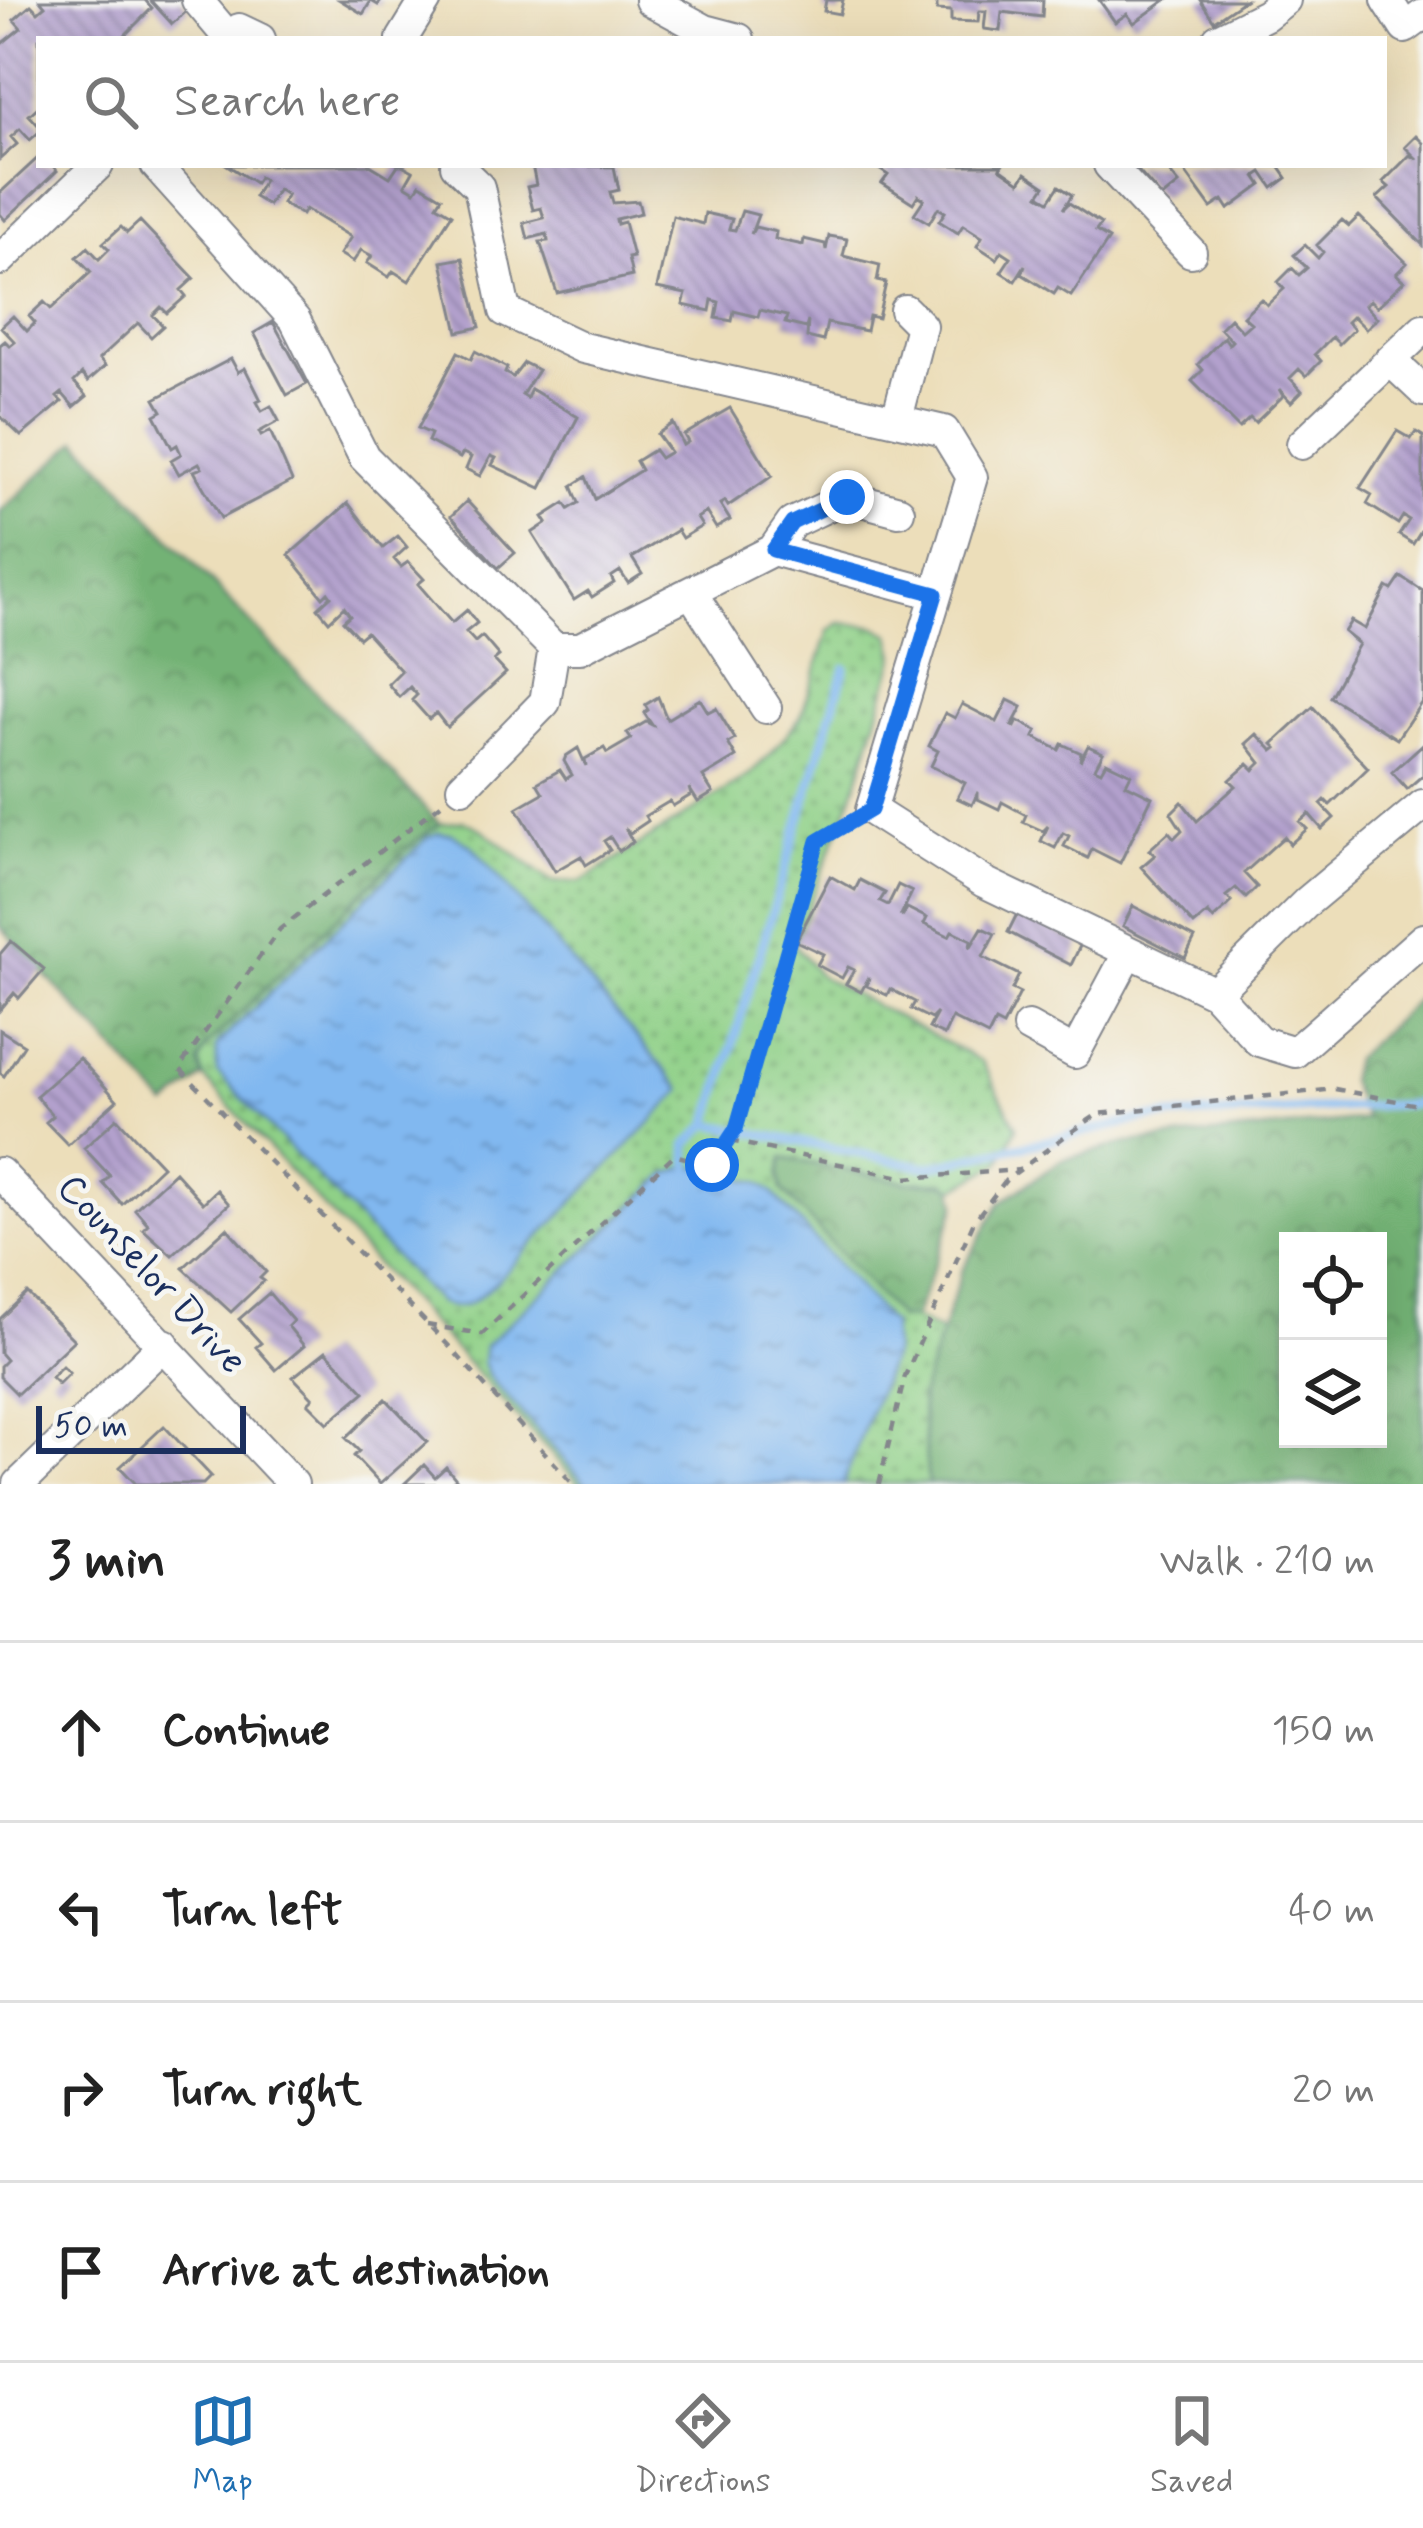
<!DOCTYPE html>
<meta charset="utf-8">
<style>
:root{--surface:#fff;--page:#f2f2f2;--text:#222;--muted:#767676;--line:#e0e0e0;--accent:#1f6fb2}
body{margin:0;font-family:Mynerve,sans-serif;background:var(--page);color:var(--text)}
.controls{position:absolute;right:36px;bottom:36px;display:grid;overflow:hidden;border-radius:0px;box-shadow:0 12px 48px #0002}
.controls button{width:108px;height:108px;display:grid;place-items:center;padding:0;border:0;border-bottom:3px solid var(--line);background:var(--surface);color:var(--text);font:60px sans-serif}
.scale{position:absolute;left:36px;bottom:30px;width:210px;box-sizing:border-box;padding-left:12px;border:6px solid #1b2f5e;border-top:0;font-size:33px;line-height:42px;white-space:nowrap;color:#1b2f5e;-webkit-text-stroke:9px #f6f6f2;paint-order:stroke}
.stop{position:absolute;width:36px;height:36px;margin:-27px;border:9px solid #1a73e8;border-radius:50%;background:#fff}
.stop.end{background:#1a73e8;border-color:#fff;box-shadow:0 3px 12px #0008}
.list{margin:0;padding:0;list-style:none}
h2{display:flex;justify-content:space-between;align-items:center;height:156px;margin:0;padding:0 48px;font-size:51px}
h2 small{font-size:39px;font-weight:400;color:var(--muted)}
.list li{display:grid;grid-template-columns:78px 1fr auto;gap:36px;align-items:center;box-sizing:border-box;height:180px;padding:0 48px;border-top:3px solid var(--line)}
.list b{display:block;font-size:45px;white-space:nowrap}
.list em{font-size:39px;font-style:normal;color:var(--muted)}
.icon{flex:none;width:66px;height:66px;fill:none;stroke:currentColor;stroke-width:2;stroke-linecap:round;stroke-linejoin:round}
.map{position:relative;flex:none;width:1423px;height:1484px;overflow:hidden}
.search{position:absolute;background:var(--surface);box-shadow:0 12px 48px #0002;left:36px;right:36px;top:36px;height:132px;display:flex;align-items:center;gap:30px;box-sizing:border-box;padding:0 42px;border-radius:0px;color:var(--muted);font-size:45px}
.sheet{height:876px;background:var(--surface)}
nav{display:flex;justify-content:space-around;align-items:center;box-sizing:border-box;height:168px;border-top:3px solid var(--line);background:var(--surface);font-size:33px;color:var(--muted)}
nav a{display:grid;justify-items:center;gap:6px}
nav .on{color:var(--accent)}
.map>svg:first-child{display:block}
.grass{fill:url(#grass-dots);stroke:#558072;stroke-width:3}
.forest{fill:url(#forest-crowns);stroke:#477069;stroke-width:3;fill-rule:evenodd}
.water{fill:url(#water-ripples);stroke:#4e74a7;stroke-width:3}
.lines{fill:none;stroke-linecap:round;stroke-linejoin:round}
.stream{stroke:#81b8f0;stroke-width:9}
.building{fill:url(#building-back-hatch)}
.minor-casing{stroke:#84868c;stroke-width:34}
.path{stroke:#84868c;stroke-width:4.5;stroke-dasharray:9 9;stroke-linecap:butt}
.minor{stroke:#fff;stroke-width:30}
.route{stroke:#1a73e8;stroke-width:15}
.labels{text-anchor:middle;dominant-baseline:central;stroke-width:10;stroke-linejoin:round;paint-order:stroke}
.street-label{font-size:39px;fill:#1b2f5e;stroke:#f6f6f2}
</style>
<div class="map">
<svg width="1423" height="1484" viewBox="0 0 1423 1484">
<defs>
<pattern id="grass-dots" width="8" height="8" patternUnits="userSpaceOnUse" patternTransform="scale(3)"><rect width="8" height="8" fill="#8fd087"/><path d="M2 2h.1M6 6h.1" fill="none" stroke="#74a972" stroke-width="1.8" stroke-linecap="round"/></pattern>
<pattern id="forest-crowns" width="20" height="18" patternUnits="userSpaceOnUse" patternTransform="scale(3)"><rect width="20" height="18" fill="#73b274"/><path d="M2 6a3 3 0 1 1 6 0M12 15a3 3 0 1 1 6 0" fill="none" stroke="#5e9162"/></pattern>
<pattern id="water-ripples" width="26" height="14" patternUnits="userSpaceOnUse" patternTransform="scale(3)"><rect width="26" height="14" fill="#81b8f0"/><path d="M2 4q2-2 4 0t4 0M15 11q2-2 4 0t4 0" fill="none" stroke="#6996c6"/></pattern>
<pattern id="building-back-hatch" width="6" height="6" patternUnits="userSpaceOnUse" patternTransform="scale(3)"><rect width="6" height="6" fill="#b3a1cd"/><path d="M-1 5l2 2M0 0l6 6M5-1l2 2" fill="none" stroke="#9184aa"/></pattern>
</defs>
<rect width="100%" height="100%" fill="#f6f6f2"/>
<filter id="ink" filterUnits="userSpaceOnUse"><feTurbulence type="fractalNoise" baseFrequency=".00833" numOctaves="2"/><feDisplacementMap in="SourceGraphic" scale="24" xChannelSelector="R" yChannelSelector="G"/><feConvolveMatrix kernelMatrix="1 2 1 2 8 2 1 2 1" color-interpolation-filters="sRGB"/></filter>
<filter id="wash" filterUnits="userSpaceOnUse"><feTurbulence type="fractalNoise" baseFrequency=".004" numOctaves="4" result="noise"/><feDisplacementMap in="SourceGraphic" scale="48" xChannelSelector="R" yChannelSelector="G"/><feGaussianBlur stdDeviation="2.7" result="paint"/><feColorMatrix in="noise" values="0 0 0 0 0 0 0 0 0 0 0 0 0 0 0 0 0 1.4 0 .05"/><feComposite in="paint" operator="in"/></filter>
<g filter="url(#wash)">
<rect width="100%" height="100%" fill="#ecdeba"/>
<path class="grass" d="M840,623L874,626L891,635L896,655L858,781L794,944L820,976L981,1061L1017,1127L1000,1163L954,1189L946,1183L908,1182L899,1318H914L942,1333L921,1394L928,1484H579L203,1077L199,1063L206,1047L413,843L440,824L464,821L483,830L552,882H581L746,777L771,754L801,717L829,630Z"/>
<path class="forest" d="M78,440L440,824L413,843L206,1047L199,1063L203,1077L167,1106L0,926V512Z
M1423,993V1484H928L921,1394L962,1270L1000,1203L1062,1160L1127,1143L1365,1119L1349,1081L1354,1059ZM1378,1241V1439H1288V1241Z
M783,1158L908,1182L946,1183L954,1189L957,1204L914,1318H899L782,1190L779,1174Z"/>
<path class="water" d="M438,833L452,834L473,847L682,1090L495,1283C476,1299 463,1315 438,1302L217,1072V1045L427,838Z
M689,1165L759,1183L772,1192L891,1324L893,1352L843,1484H586L490,1378L483,1363L485,1346L666,1175Z"/>
<g class="lines">
<path class="stream" d="M709,1124L927,1167L1149,1118L1413,1104L1423,1099
M690,1173L687,1145L709,1124L845,668"/>
</g>
<g id="blocks">
<path class="building" d="M40,0H145L152,8L121,39H39V106L29,115L39,126V132L30,140L20,129L11,137L17,144L0,159V45L21,28L14,20L31,5L38,12L45,6Z
M150,0H181L189,9L172,24Z
M340,0H382L378,5L371,1L363,14Z
M826,0H843L840,14L824,11Z
M937,0H1043L1042,17L1002,12L1000,31L984,29L986,11H979L978,22L951,21V11L937,10Z
M1099,0H1166L1134,23L1127,14L1115,22Z
M1200,0H1245L1214,21Z
M1416,136L1423,143V245L1377,198L1389,187L1383,182L1410,155L1417,159L1405,147Z
M39,157V165H52L57,171L5,220L0,214V193Z
M227,165H370L390,177L398,165H402L413,171L405,185L415,191L420,184L442,197L437,205L452,214L409,281L393,271L389,277L367,263L372,256L361,250L353,262L340,254L351,237L305,209L302,215L282,203L287,195L278,189L268,205L254,197L264,180L259,177L255,183Z
M532,165L614,167L619,190L610,192L613,203L638,201L641,213L616,219L617,224L624,222L633,257L628,258L632,276L557,293L540,242L548,241L547,234L528,239L524,223L544,218L541,208L533,210L527,187L536,185Z
M873,165H1002L1000,168L1020,182L1026,173L1045,186L1039,195L1049,201L1059,186L1072,195L1063,209L1069,203L1101,224L1096,231L1109,239L1071,296L1058,288L1054,294L1022,274L1025,265L1015,281L1001,272L1011,257L1002,251L997,259L977,246L982,237L963,225L958,233L939,221L945,212L938,208L929,223L914,214L924,199L918,195L913,203L882,183L888,175Z
M1133,165H1164L1179,184L1162,198Z
M1180,165H1278L1287,178L1273,188L1262,172L1256,176L1262,185L1229,209L1223,200L1211,208Z
M742,211L758,215L751,234L755,227L776,232L775,239L803,245L804,239L825,244L826,250L829,236L847,239L843,256L880,265L877,281L886,283L878,318L869,316L866,331L827,323L823,341L807,337L808,321L806,328L785,323L787,316L760,310L758,317L734,311L732,321L716,318L719,302L712,300L710,311L683,305L686,294L657,288L673,216L703,224L705,213L732,219L729,229L735,230Z
M1359,216L1407,263L1396,274L1404,281L1377,307L1370,300L1365,305L1377,318L1366,329L1353,316L1347,322L1354,329L1339,344L1332,337L1315,354L1321,361L1306,376L1299,369L1290,378L1302,391L1291,402L1279,389L1283,396L1255,423L1250,418L1239,428L1192,381L1203,370L1198,364L1224,337L1229,344L1232,341L1220,328L1230,318L1242,331L1251,323L1243,316L1261,299L1267,305L1284,289L1278,282L1292,268L1299,275L1307,268L1294,255L1305,245L1318,258L1323,252L1317,245L1342,220L1349,226Z
M140,221L194,278L181,290L186,296L167,313L161,307L153,315L163,326L151,337L138,323L99,359L105,366L88,381L82,374L74,382L87,396L74,407L62,393L57,397L62,402L21,436L0,416V345L5,341L10,346L15,342L1,327L13,316L27,331L35,323L29,316L44,302L51,309L91,272L77,257L88,247L99,259L109,249L103,243L121,227L127,233Z
M463,258L480,327L458,332L442,262Z
M273,322L307,384L287,395L254,333Z
M475,351L507,368L505,373L513,377L524,363L538,370L522,395L527,398L531,389L578,417L541,488L492,465L496,458L491,456L480,476L466,469L471,457L463,453L460,458L428,441L431,434L418,428L458,352L471,359Z
M231,359L238,372L245,368L261,400L257,402L262,411L271,406L279,421L259,432L261,436L270,431L292,481L221,518L194,471L202,468L199,463L179,474L171,460L181,454L177,445L172,448L155,415L162,411L155,399Z
M730,408L772,476L728,506L725,501L720,504L730,520L716,528L706,512L697,518L702,526L682,538L677,530L632,558L642,574L628,583L620,571L611,577L614,583L592,597L588,591L574,600L532,533L547,523L543,517L565,503L569,509L579,503L572,486L586,477L595,499L641,470L636,461L654,450L660,458L670,452L657,434L673,423L683,445L688,442L684,435Z
M1397,431L1411,439L1416,432L1423,436V528L1413,544L1399,535L1409,520L1403,516L1398,524L1367,504L1372,495L1360,488Z
M467,501L515,553L498,568L451,516Z
M348,503L383,548L398,536L407,547L394,559L401,567L408,562L424,579L418,584L452,623L467,610L477,623L466,632L475,642L482,636L499,656L494,660L506,673L447,727L436,713L429,719L412,700L417,695L410,687L399,697L388,684L401,671L366,632L359,638L343,621L350,615L344,607L329,621L318,608L331,596L328,592L323,597L289,555Z
M1401,577L1423,591V700L1397,739L1330,697L1359,644L1344,632L1351,621L1365,629L1387,587L1392,590Z
M658,697L667,719L700,699L708,712L716,708L735,739L728,743L736,757L703,777L713,793L698,802L689,788L691,795L673,806L670,801L645,816L648,821L630,833L625,828L633,842L619,851L610,837L604,841L610,850L586,865L581,856L555,871L517,808L543,793L537,783L560,770L566,779L572,775L564,761L566,756L578,748L586,766L585,759L604,748L607,753L631,739L627,733L646,722L652,725L644,713L648,710L645,705Z
M1008,700L1022,707L1012,726L1015,727L1018,721L1037,731L1034,737L1059,750L1062,744L1081,753L1080,761L1088,746L1103,753L1095,768L1101,771L1106,762L1131,774L1126,784L1152,797L1120,863L1092,849L1088,858L1064,846L1069,836L1063,833L1055,848L1041,841L1048,826L1043,831L1023,822L1026,815L1002,802L999,809L978,799V792L972,805L957,798L965,783L931,766L938,751L929,746L945,713L955,718L962,704L997,722Z
M1313,707L1368,768L1330,805L1325,800L1321,804L1334,818L1322,829L1309,814L1300,822L1307,829L1290,844L1284,837L1244,873L1257,887L1246,898L1236,888L1226,896L1232,902L1213,919L1208,913L1194,925L1141,867L1155,855L1149,850L1169,832L1174,838L1182,830L1171,813L1182,802L1197,821L1236,786L1230,780L1248,764L1254,770L1261,763L1246,744L1257,734L1273,751L1277,748L1273,744Z
M1423,744V775L1407,789L1392,772Z
M830,876L855,890L860,880L885,893L880,901L888,905L898,885L912,892L901,915L903,916L907,908L927,918L924,924L949,936L952,931L971,940L970,948L982,928L995,934L983,957L1019,975L1012,989L1020,993L1003,1026L995,1022L988,1036L952,1018L944,1035L929,1028L937,1013L931,1019L911,1009L915,1002L890,989L887,995L867,986L869,977L861,992L846,984L854,970L848,967L842,978L817,965L823,954L796,941Z
M1133,906L1195,938L1185,958L1123,926Z
M1018,912L1081,944L1071,965L1008,932Z
M11,941L44,969L19,998L14,993L0,1010V954Z
M0,1030L24,1045L4,1076L0,1073Z
M79,1058L117,1100L68,1145L46,1122L53,1116L36,1096Z
M117,1118L162,1166L122,1204L103,1183L110,1176L84,1148Z
M175,1172L203,1203L217,1190L229,1204L172,1255L143,1229L148,1224L135,1209Z
M227,1228L266,1272L260,1278L264,1281L231,1312L183,1268Z
M27,1293L74,1340L17,1394L0,1377V1366L6,1360L0,1353V1319Z
M269,1293L293,1321L288,1326L304,1346L276,1370L256,1347L261,1343L239,1319Z
M326,1351L365,1392L328,1423L308,1403L313,1398L293,1377Z
M62,1366L69,1373L58,1384L51,1377Z
M386,1399L427,1442L380,1484L354,1456L359,1451L346,1438Z
M164,1426L211,1476L203,1484H136L120,1467Z
M424,1465L435,1477L446,1467L456,1479L450,1484H404Z"/>
</g>
</g>
<g filter="url(#ink)">
<use href="#blocks" fill-opacity="0" stroke="#84868c" stroke-width="3"/>
<g class="lines">
<defs>
<path id="minor" d="M197,0L229,38
M650,0L705,30L739,39
M1387,0L1405,28L1423,15
M228,39L239,29L260,39
M402,39L426,0
M1218,39L1266,15L1285,0
M156,165L295,320L364,457L554,648H580L773,550L936,594
M456,165L479,187L505,311L583,348L944,431L972,477L871,810L984,882L1215,993L1259,1041L1295,1052L1423,939
M1109,165L1191,252
M0,260L98,165
M1391,361L1423,391
M902,421L900,407L921,326L905,310
M1302,444L1423,329
M773,550L792,523L847,497L899,511
M691,592L766,708
M462,787L545,702L554,648
M1215,993L1308,901L1423,805
M1028,1027L1075,1053L1129,952
M0,1173L293,1484
M19,1484L164,1344"/>
</defs>
<use href="#minor" class="minor-casing"/>
<path class="path" d="M441,804L280,929L179,1068L448,1345L573,1484
M730,1141L906,1178L1020,1170
M427,1325L482,1334L674,1155L712,1165L736,1129L818,841L846,825
M879,1484L905,1376L974,1221L1006,1180L1064,1137L1098,1114L1335,1089L1423,1106"/>
<use href="#minor" class="minor"/>
</g>
</g>
<g class="lines" filter="url(#ink)">
<path class="route" d="M712,1165L736,1129L818,841L871,810L936,594L773,550L792,523L847,497"/>
</g>
<g class="labels">
<g class="street-label">
<text transform="translate(151 1275) rotate(47)">Counselor Drive</text>
</g>
</g>
</svg>
<div class="controls">
<button><svg class="icon" aria-label="locate" viewBox="0 0 24 24"><circle cx="12" cy="12" r="6"/><path d="M12 2v4M12 18v4M2 12h4M18 12h4"/></svg></button>
<button><svg class="icon" aria-label="layers" viewBox="0 0 24 24"><path d="M12 4l9 5-9 5-9-5zM3 14l9 5 9-5"/></svg></button>
</div>
<div class="scale">50 m</div>
<div class="stop" style="left:712px;top:1165px"></div>
<div class="stop end" style="left:847px;top:497px"></div>
<div class="search"><svg class="icon" aria-label="search" viewBox="0 0 24 24"><circle cx="10" cy="10" r="6"/><path d="M15 15l6 6"/></svg>Search here</div>
</div>
<section class="sheet">
<h2>3 min<small>Walk · 210 m</small></h2>
<ul class="list">
<li><svg class="icon" aria-label="ahead" viewBox="0 0 24 24"><path d="M12 20V5M6 11l6-6 6 6"/></svg><div><b>Continue</b></div><em>150 m</em></li>
<li><svg class="icon" aria-label="left" viewBox="0 0 24 24"><path d="M17 20v-9H6M10 6l-5 5 5 5"/></svg><div><b>Turn left</b></div><em>40 m</em></li>
<li><svg class="icon" aria-label="right" viewBox="0 0 24 24"><path d="M7 20v-9h11M14 6l5 5-5 5"/></svg><div><b>Turn right</b></div><em>20 m</em></li>
<li><svg class="icon" aria-label="arrive" viewBox="0 0 24 24"><path d="M6 21V4h12l-3 4 3 4H6"/></svg><div><b>Arrive at destination</b></div></li>
</ul>
</section>
<nav>
<a class="on"><svg class="icon" aria-label="map" viewBox="0 0 24 24"><path d="M3 6l6-2 6 2 6-2v14l-6 2-6-2-6 2zM9 4v14M15 6v14"/></svg>Map</a>
<a><svg class="icon" aria-label="directions" viewBox="0 0 24 24"><path d="M12 3l9 9-9 9-9-9zM9 14v-3h6M13 9l2 2-2 2"/></svg>Directions</a>
<a><svg class="icon" aria-label="saved" viewBox="0 0 24 24"><path d="M7 4h10v16l-5-4-5 4z"/></svg>Saved</a>
</nav>
